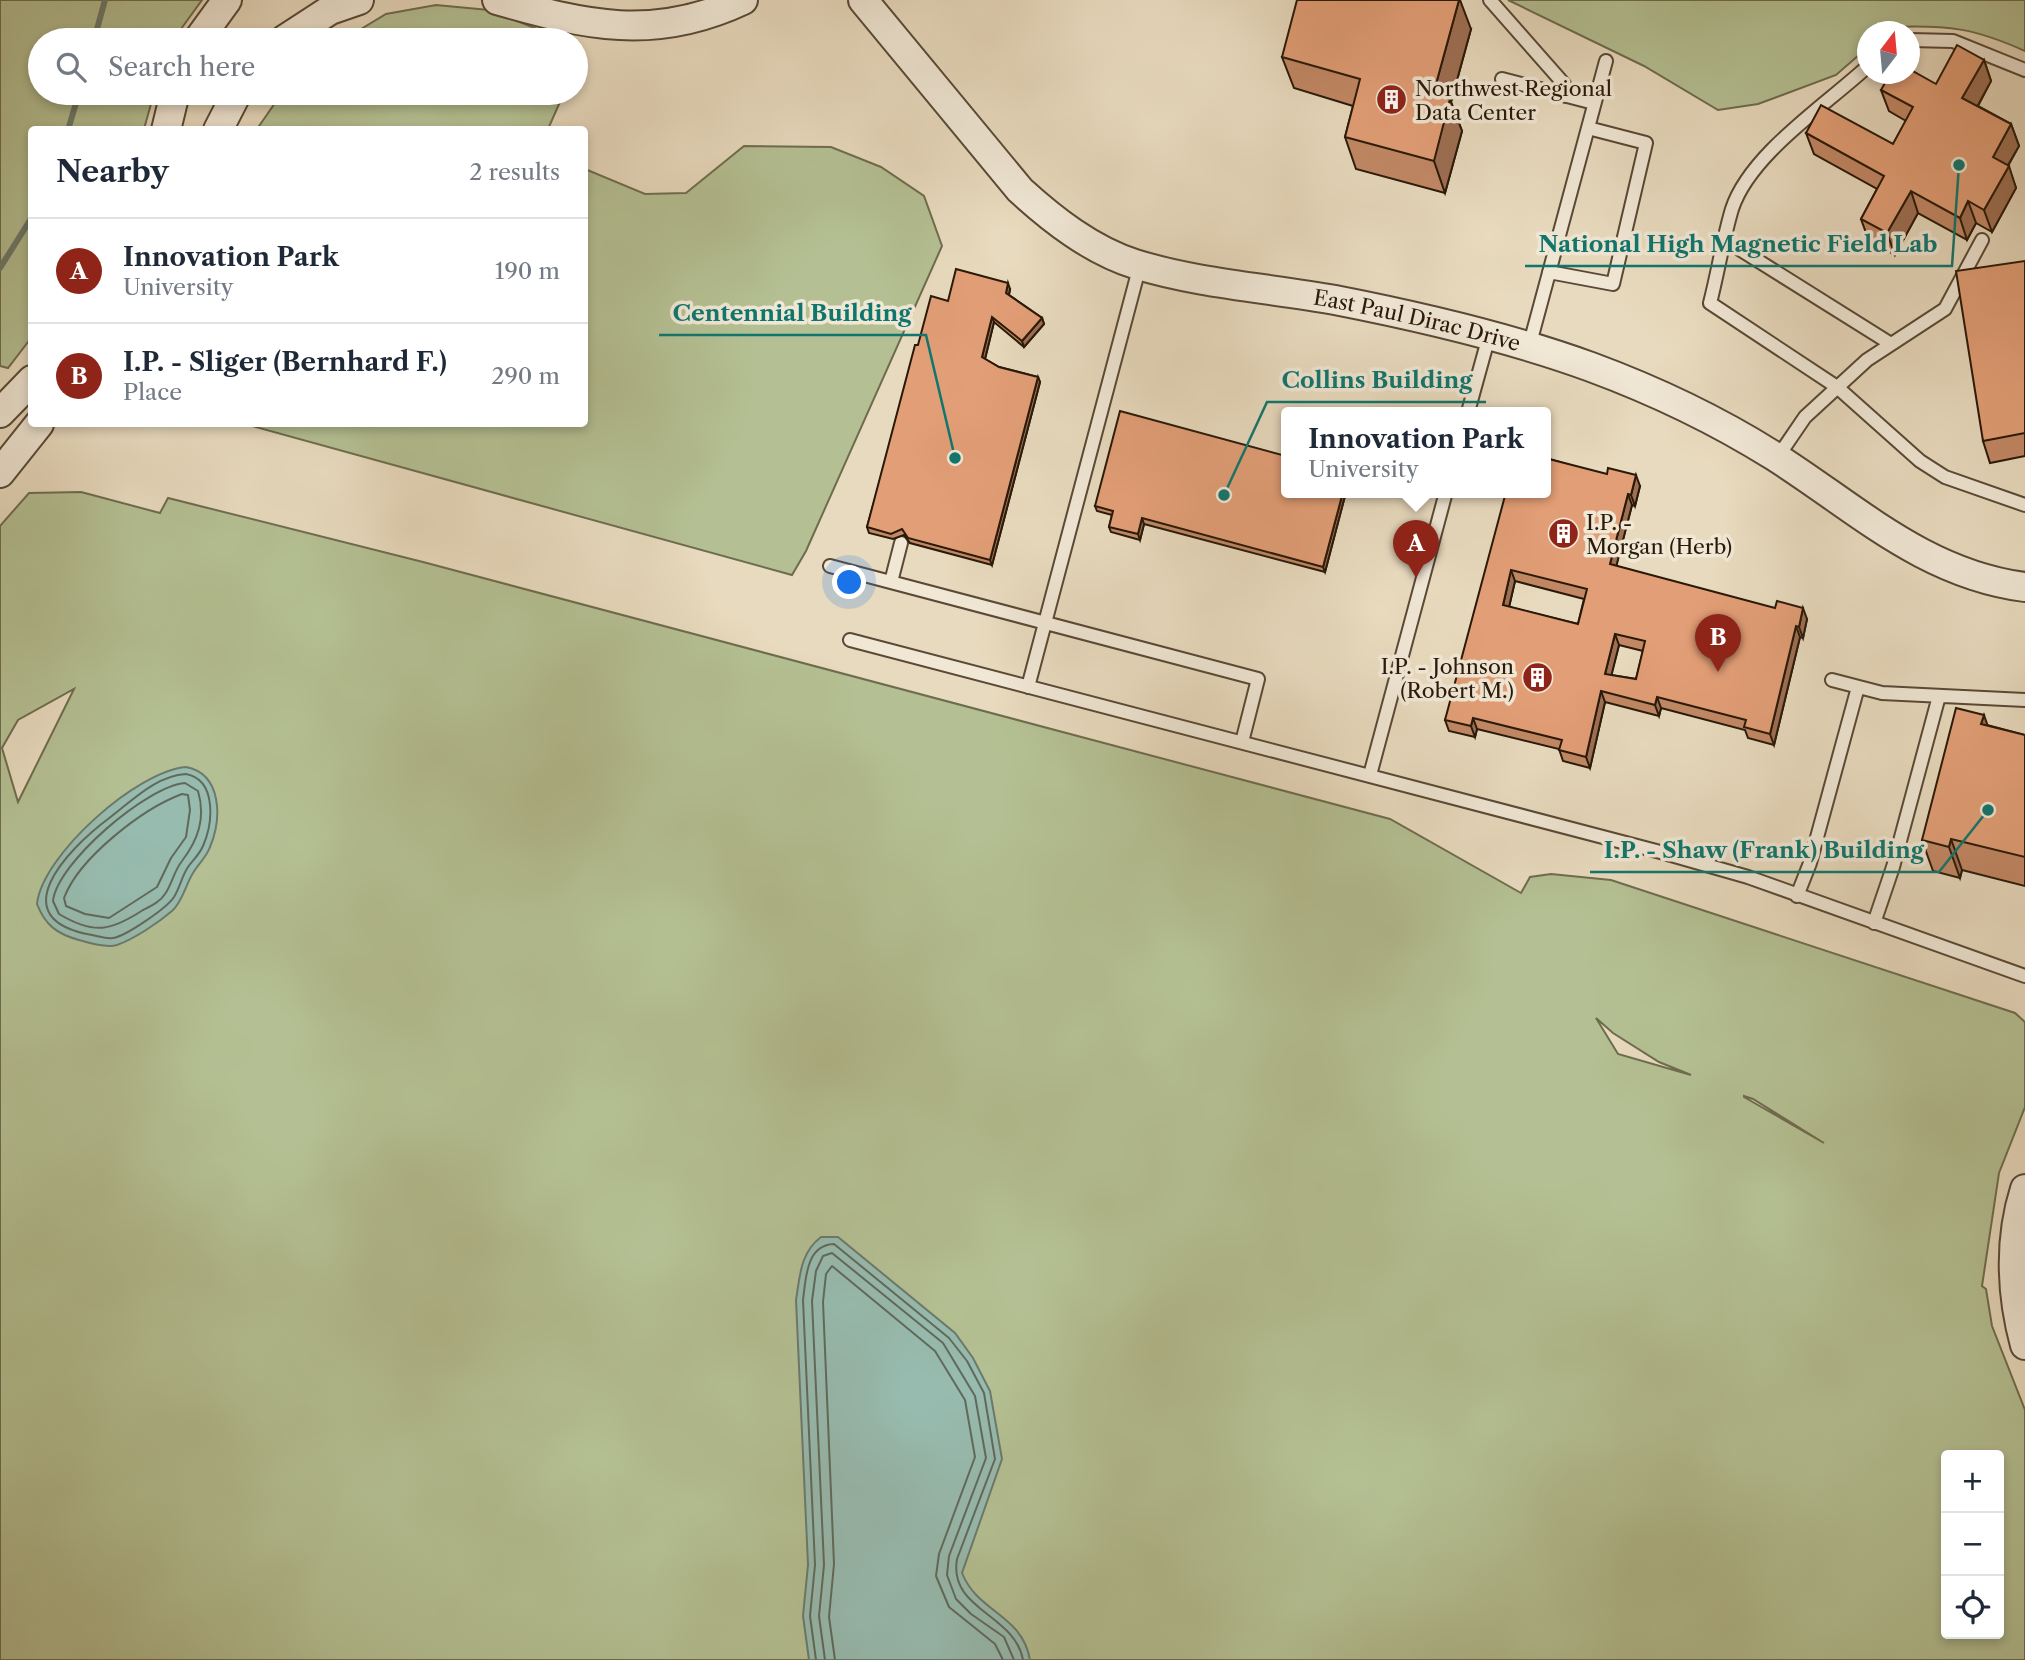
<!DOCTYPE html>
<meta charset="utf-8">
<style>
:root{--surface:#fff;--page:#f2f2f3;--text:#1f2937;--muted:#747a83;--line:#e0e1e3;--accent:#8f2418}
body{margin:0;font-family:"Libre Caslon Text",serif;background:var(--page);color:var(--text)}
.controls{position:absolute;right:21px;bottom:21px;display:grid;overflow:hidden;border-radius:7px;box-shadow:0 4px 10px #0003}
.controls button{width:63px;height:63px;display:grid;place-items:center;padding:0;border:0;border-bottom:2px solid var(--line);background:var(--surface);color:var(--text);font:35px sans-serif}
.compass{position:absolute;left:1857px;top:21px;width:63px;height:63px;border-radius:50%;background:var(--surface);box-shadow:0 4px 10px #0003;rotate:16deg}
.you{position:absolute;left:850px;top:583px;width:24px;height:24px;margin:-18px;border:5px solid #fff;border-radius:50%;background:#1a73e8;box-shadow:0 0 0 10px #1a73e833}
.badge{display:grid;place-items:center;width:46px;height:46px;border-radius:50%;background:var(--accent);color:#fff;font-size:23px;font-weight:700}
.pin{position:absolute;translate:-50% -58px;filter:drop-shadow(0 2px 4px #0008)}
.pin::after{content:'';position:absolute;top:37px;width:24px;height:21px;background:inherit;clip-path:polygon(0 0,100% 0,50% 100%)}
.popup{position:absolute;left:1281px;top:407px;width:270px;height:91px;box-sizing:border-box;display:grid;place-content:center;border-radius:7px;background:var(--surface);filter:drop-shadow(0 2px 5px #0005);font-size:23px;white-space:nowrap;color:var(--muted)}
.popup b{font-size:26px;color:var(--text)}
.popup::after{content:'';position:absolute;left:50%;top:100%;margin-left:-14px;border:14px solid transparent;border-top-color:var(--surface)}
.list{margin:0;padding:0;list-style:none}
h2{display:flex;justify-content:space-between;align-items:center;height:91px;margin:0;padding:0 28px;font-size:30px}
h2 small{font-size:23px;font-weight:400;color:var(--muted)}
.list li{display:grid;grid-template-columns:46px 1fr auto;gap:21px;align-items:center;box-sizing:border-box;height:105px;padding:0 28px;border-top:2px solid var(--line)}
.list b{display:block;font-size:26px;white-space:nowrap}
.list p{margin:0;font-size:23px;white-space:nowrap;color:var(--muted)}
.list em{font-size:23px;font-style:normal;color:var(--muted)}
.icon{flex:none;width:38px;height:38px;fill:none;stroke:currentColor;stroke-width:2;stroke-linecap:round;stroke-linejoin:round}
.map{position:relative;flex:none;width:2025px;height:1660px;overflow:hidden}
.search{position:absolute;background:var(--surface);box-shadow:0 4px 10px #0003;left:28px;top:28px;width:560px;height:77px;display:flex;align-items:center;gap:18px;box-sizing:border-box;padding:0 24px;border-radius:38px;color:var(--muted);font-size:26px}
.panel{position:absolute;background:var(--surface);box-shadow:0 4px 10px #0003;left:28px;top:126px;width:560px;height:301px;border-radius:7px}
.map>svg:first-child{display:block}
.green{fill:#b4c093;stroke:#6e6c4e;stroke-width:2;fill-rule:evenodd}
.water{fill:#97bbaf;stroke:#6b7a6d;stroke-width:2}
.lines{fill:none;stroke-linecap:round;stroke-linejoin:round}
.shore{stroke:#606a5c;stroke-width:2}
.stream{stroke:#6b7a6d;stroke-width:6}
.service-casing{stroke:#594936;stroke-width:16}
.tertiary-casing{stroke:#594936;stroke-width:32}
.service{stroke:#f0e7d5;stroke-width:12}
.tertiary{stroke:#f0e7d5;stroke-width:28}
.wall{fill:#c28865;stroke:#291909;stroke-width:2;fill-rule:evenodd}
.shaded-wall{fill:#9e6f53;stroke:#291909;stroke-width:2}
.building{fill:#e29e76;stroke:#291909;stroke-width:2;fill-rule:evenodd}
.labels{text-anchor:middle;dominant-baseline:central;stroke-width:7;stroke-linejoin:round;paint-order:stroke}
.poi-label{font-size:21px;fill:#291909;stroke:#f0e7d5;text-anchor:start}
.street-label{font-size:21px;fill:#291909;stroke:#f0e7d5}
.leader{fill:none;stroke:#0f766e;stroke-width:2.5}
.callout-dot{fill:#0f766e;stroke:#f0e7d5;stroke-width:2.5}
.callout-label{font-size:23px;text-anchor:middle;font-weight:bold;fill:#0f766e;stroke:#f0e7d5;stroke-width:7;stroke-linejoin:round;paint-order:stroke}
</style>
<div class="map">
<svg width="2025" height="1660" viewBox="0 0 2025 1660">
<rect width="100%" height="100%" fill="#e8dabe"/>
<filter id="stains"><feTurbulence type="fractalNoise" baseFrequency=".00286" numOctaves="4"/><feColorMatrix values="0 0 0 0 .2 0 0 0 0 .09 0 0 0 0 .02 0 0 0 .5 -.17"/></filter>
<radialGradient id="worn" r=".72"><stop offset=".6" stop-color="#630" stop-opacity="0"/><stop offset="1" stop-color="#630" stop-opacity=".3"/></radialGradient>
<path class="green" d="M0,0H202L173,40H40V93H154L144,129L32,130L31,338L8,368L0,366Z
M1508,0H2025V51C1974,28 1948,25 1892,27L1887,31L1868,32L1867,48L1836,75L1758,104L1718,110L1644,66Z
M436,5L489,10L565,40H343L386,14Z
M282,93H564L548,129H257Z
M744,146L831,147L881,167L924,196L942,246L806,551L792,575L245,424H584L585,169L645,194L686,193Z
M81,492L160,513L168,498L423,562L1390,819L1521,893L1530,877L1551,874L1611,880L2015,1013L2025,1022V1107L1999,1173L1982,1286L1986,1289L1992,1326L2025,1410V1660H0V526L29,493ZM74,689L18,802L2,748L18,720ZM1596,1018L1613,1033L1659,1062L1691,1075L1618,1054ZM1744,1096L1753,1099L1824,1143L1744,1097ZM1946,1455H1999V1634H1946Z"/>
<path class="water" d="M186,767C222,774 222,818 210,847C206,858 198,864 193,873C185,886 183,901 172,911C158,923 134,939 117,945C107,948 89,943 79,940C57,934 45,925 37,904C42,855 137,771 186,767Z
M821,1237H838L955,1333L973,1358L990,1391L1002,1459L962,1573C978,1613 1022,1614 1030,1660H809L803,1616L808,1565L796,1300C800,1276 800,1253 821,1237Z"/>
<g class="lines">
<path class="shore" d="M186,774C217,780 213,823 203,846C199,855 193,860 188,867C182,876 180,887 174,897C167,908 126,936 113,938C106,939 98,936 92,935C0,919 68,849 108,819C132,801 155,776 186,774Z
M185,783L198,791C206,818 198,840 182,861C174,871 172,884 165,894C160,902 151,906 143,910C111,931 94,935 59,914L53,901C57,863 147,786 185,783Z
M182,794L188,795L190,810L186,837L171,858L157,887L109,918L85,914L66,906L64,898C79,858 142,809 182,794Z
M816,1660L810,1616L815,1565L803,1300C806,1278 806,1245 834,1244L949,1338L967,1361L984,1393L995,1459L957,1559C948,1610 1015,1614 1023,1660
M825,1660L819,1616L824,1565L812,1301L816,1271L823,1256L832,1253L943,1343L975,1396L986,1458L949,1556L947,1575L956,1599L971,1614L1004,1637L1014,1660
M835,1660L829,1617L834,1564L823,1302L826,1274L832,1266L935,1351L965,1400L975,1457L939,1554L936,1576L949,1607L995,1644L1003,1660"/>
<path class="stream" d="M94,40L105,0
M68,130L79,93
M0,268L32,217"/>
<defs>
<path id="service" d="M1490,0L1564,84L1566,96
M1910,40L1953,41L2025,70
M1868,66C1826,105 1750,154 1732,209C1723,239 1718,272 1710,303L1837,387L1920,461L1945,477L2025,505
M1502,79L1594,103
M1725,240L1891,344
M1549,272L1613,284L1646,143L1588,128
M1529,347L1606,61
M1468,412L1489,336
M1777,458L1805,417L1867,360L1945,309L1982,240
M830,566L1258,679L1242,742
M891,582L901,543
M850,640L1664,853L1748,877L2025,976
M1832,680L1882,693L2025,700
M1028,687L1140,265
M1370,775L1446,492
M1797,896L1810,863L1858,687
M1874,923L1893,867L1939,696"/>
<g id="tertiary">
<path d="M497,0C585,25 654,42 743,0"/>
<path id="s1" d="M863,0L1020,190C1053,220 1091,250 1135,264C1199,284 1269,288 1335,300C1422,317 1509,337 1591,367C1656,391 1715,419 1774,456C1856,508 1924,574 2025,587"/>
<path d="M198,40L227,0"/>
<path d="M284,40L330,10L359,0"/>
<path d="M166,130L175,93"/>
<path d="M218,130L237,93"/>
<path d="M0,413L32,380"/>
<path d="M0,473L39,424"/>
<path d="M2025,1189C2009,1239 2011,1294 2025,1345"/>
</g>
</defs>
<use href="#service" class="service-casing"/>
<use href="#tertiary" class="tertiary-casing"/>
<use href="#service" class="service"/>
<use href="#tertiary" class="tertiary"/>
</g>
<path class="wall" d="M1471,29L1451,102L1462,131L1445,193L1356,169L1345,137L1353,106L1294,88L1282,57Z
M1984,60L1991,81L1978,106L2011,124L2019,146L2008,166L2016,188L1992,232L1976,223L1967,240L1918,213L1895,255L1869,241L1861,219L1877,189L1814,154L1806,133L1893,144L1906,121L1889,111L1881,90L1936,84Z
M2025,261V456L1990,463L1983,441Z
M1010,289L1009,295L1042,318L1044,324L1024,347L994,322L985,359L999,367L1038,377L1040,382L992,565L910,543L904,535L893,539L869,533L867,527L918,345L948,301Z
M1546,458L1640,486L1635,506L1632,505L1616,566L1807,619L1803,638L1800,637L1774,745L1748,738L1745,730L1661,708L1659,716L1605,702L1590,768L1563,761L1559,749L1477,729L1475,737L1449,731L1445,720ZM1515,581L1584,599L1578,624L1509,607ZM1619,645L1643,651L1636,679L1611,675Z
M1286,492H1346L1325,572L1144,524L1140,540L1111,532L1109,527L1112,515L1097,511L1095,506Z
M1987,725L2025,735V886L1962,870L1960,878L1933,871L1922,840Z"/>
<path class="shaded-wall" d="M1459,0H1460L1471,29L1451,102L1462,131L1445,193L1434,161L1433,95Z
M1984,60L1991,81L1970,120L1962,98Z
M2011,124L2019,146L2000,179L1993,157Z
M2009,166L2016,188L1992,232L1984,210Z
M1911,191L1918,213L1895,255L1887,233Z
M1968,201L1976,223L1967,240L1960,218Z
M1008,283L1010,289L1008,299L1006,293Z
M992,317L994,322L984,363L982,357Z
M1042,318L1044,324L1024,347L1022,341Z
M1038,377L1040,382L992,565L990,560Z
M1636,475L1640,486L1635,506L1631,495Z
M1343,492H1346L1325,572L1323,567Z
M1628,494L1632,505L1614,575L1610,564Z
M1142,518L1144,524L1140,540L1138,534Z
M1511,570L1515,581L1507,616L1503,605Z
M1803,608L1807,619L1803,638L1799,627Z
M1796,626L1800,637L1774,745L1770,734Z
M1615,634L1619,645L1609,685L1605,674Z
M1601,691L1605,702L1590,768L1586,757Z
M1657,697L1661,708L1659,716L1655,705Z
M1984,715L1995,747L1981,724Z
M1473,718L1477,729L1475,737L1471,726Z
M1951,839L1962,870L1960,878L1949,847Z"/>
<path class="building" d="M1297,0H1459L1433,95L1450,99L1434,161L1345,137L1360,79L1282,57Z
M1957,45L1984,60L1962,98L2011,124L1993,157L2009,166L1984,210L1968,201L1960,218L1911,191L1887,233L1861,219L1884,176L1806,133L1821,105L1893,144L1913,107L1881,90L1890,74H1909V69L1936,84Z
M2025,261V433L1983,441L1956,271Z
M956,269L1008,283L1006,293L1042,318L1022,341L992,317L982,357L999,367L1038,377L990,560L908,538L902,529L891,534L867,527L915,345H918L931,296L948,301Z
M1120,411L1286,456V492H1343L1323,567L1142,518L1138,534L1109,527L1113,511L1095,506Z
M1545,458L1607,474L1608,468L1636,475L1631,495L1628,494L1610,564L1775,608L1777,601L1803,608L1799,627L1796,626L1770,734L1744,727L1746,720L1657,697L1655,705L1601,691L1586,757L1559,750L1562,740L1473,718L1471,726L1445,720L1506,492H1545ZM1511,570L1587,589L1578,624L1503,605ZM1615,634L1645,641L1636,679L1605,674Z
M1956,708L1984,715L1981,724L2025,735V857L1951,839L1949,847L1922,840Z"/>
<defs>
<symbol id="building-disc" viewBox="-11 -11 22 22"><circle r="9.5" fill="#8f2418" stroke="#f0e7d5"/><path d="M-4-6H4V6H1V3H-1V6H-4ZM-2.5-4.3h1.7v1.8h-1.7ZM.8-4.3h1.7v1.8H.8ZM-2.5-1h1.7V.8h-1.7ZM.8-1h1.7V.8H.8Z" fill="#fff"/></symbol>
</defs>
<g fill-rule="evenodd">
<use href="#building-disc" x="1374" y="82" width="35" height="35"/>
<use href="#building-disc" x="1546" y="516" width="35" height="35"/>
<use href="#building-disc" x="1520" y="660" width="35" height="35"/>
</g>
<g class="labels">
<g class="poi-label">
<text x="1415" y="88">Northwest Regional<tspan x="1415" dy="24">Data Center</tspan></text>
<text x="1586" y="522">I.P. -<tspan x="1586" dy="24">Morgan (Herb)</tspan></text>
<text x="1514" y="666" text-anchor="end">I.P. - Johnson<tspan x="1514" dy="24">(Robert M.)</tspan></text>
</g>
<g class="street-label">
<text stroke="none"><textPath href="#s1" startOffset="672">East Paul Dirac Drive</textPath></text>
</g>
</g>
<path class="leader" d="M1959 165L1952 266H1525M955 458L926 335H659M1224 495L1267 402H1486M1988 810L1939 872H1590"/>
<g class="callout-dot">
<circle cx="1959" cy="165" r="7"/>
<circle cx="955" cy="458" r="7"/>
<circle cx="1224" cy="495" r="7"/>
<circle cx="1988" cy="810" r="7"/>
</g>
<g class="callout-label">
<text x="1738" y="252">National High Magnetic Field Lab</text>
<text x="792" y="321">Centennial Building</text>
<text x="1377" y="388">Collins Building</text>
<text x="1764" y="858">I.P. - Shaw (Frank) Building</text>
</g>
<rect width="100%" height="100%" filter="url(#stains)"/>
<rect width="100%" height="100%" fill="url(#worn)"/>
</svg>
<div class="controls">
<button>+</button>
<button>−</button>
<button><svg class="icon" aria-label="locate" viewBox="0 0 24 24"><circle cx="12" cy="12" r="6"/><path d="M12 2v4M12 18v4M2 12h4M18 12h4"/></svg></button>
</div>
<svg class="compass" viewBox="-18 -18 36 36"><path d="M0-13l5 13h-10z" fill="#e53935"/><path d="M0 13l5-13h-10z" fill="#747a83"/></svg>
<div class="you"></div>
<div class="pin badge" style="left:1416px;top:578px">A</div>
<div class="popup"><b>Innovation Park</b>University</div>
<div class="pin badge" style="left:1718px;top:672px">B</div>
<div class="search"><svg class="icon" aria-label="search" viewBox="0 0 24 24"><circle cx="10" cy="10" r="6"/><path d="M15 15l6 6"/></svg>Search here</div>
<section class="panel">
<h2>Nearby<small>2 results</small></h2>
<ul class="list">
<li><span class="badge">A</span><div><b>Innovation Park</b><p>University</p></div><em>190 m</em></li>
<li><span class="badge">B</span><div><b>I.P. - Sliger (Bernhard F.)</b><p>Place</p></div><em>290 m</em></li>
</ul>
</section>
</div>
